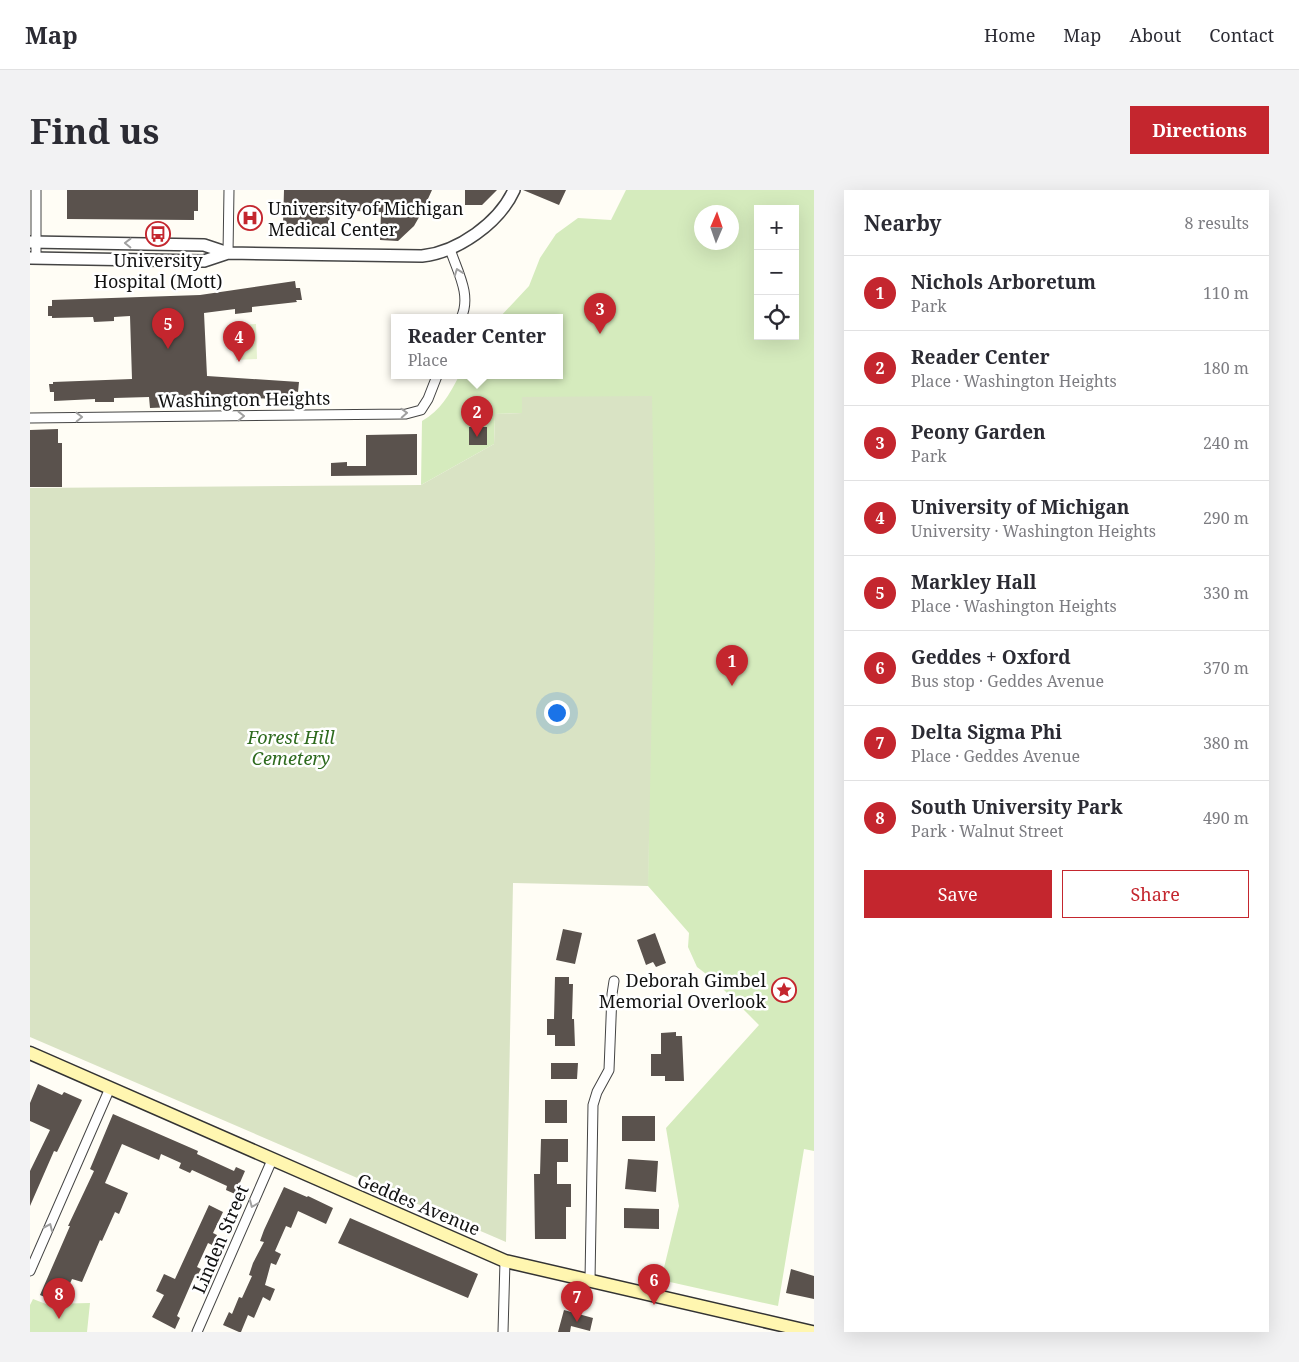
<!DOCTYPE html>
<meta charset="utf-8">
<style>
:root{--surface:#fff;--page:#f2f2f3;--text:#2b2b33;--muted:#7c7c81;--line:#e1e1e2;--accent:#c4262e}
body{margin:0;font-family:"Noto Serif",serif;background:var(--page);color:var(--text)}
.controls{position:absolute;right:15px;top:15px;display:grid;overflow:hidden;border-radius:0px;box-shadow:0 5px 20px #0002}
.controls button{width:45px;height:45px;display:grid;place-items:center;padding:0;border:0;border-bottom:1px solid var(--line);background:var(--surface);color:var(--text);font:25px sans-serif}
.compass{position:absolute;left:664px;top:15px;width:45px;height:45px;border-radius:50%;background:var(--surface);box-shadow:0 5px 20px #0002;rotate:2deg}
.you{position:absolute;left:526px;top:522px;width:18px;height:18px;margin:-12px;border:4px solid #fff;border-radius:50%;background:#1a73e8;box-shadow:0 0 0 8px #1a73e833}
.badge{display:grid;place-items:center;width:32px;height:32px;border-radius:50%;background:var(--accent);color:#fff;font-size:16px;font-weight:700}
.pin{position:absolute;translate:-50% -41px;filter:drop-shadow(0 1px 2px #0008)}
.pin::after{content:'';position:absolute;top:26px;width:18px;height:15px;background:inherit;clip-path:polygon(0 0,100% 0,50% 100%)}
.popup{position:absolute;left:361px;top:124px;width:172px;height:65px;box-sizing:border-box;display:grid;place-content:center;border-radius:0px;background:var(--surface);filter:drop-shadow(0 1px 4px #0005);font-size:16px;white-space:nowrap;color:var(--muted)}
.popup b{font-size:19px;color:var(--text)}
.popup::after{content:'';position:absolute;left:50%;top:100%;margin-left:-10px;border:10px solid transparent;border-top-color:var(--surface)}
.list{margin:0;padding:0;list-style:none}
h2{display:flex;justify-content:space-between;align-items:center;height:65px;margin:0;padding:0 20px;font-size:21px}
h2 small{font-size:16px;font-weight:400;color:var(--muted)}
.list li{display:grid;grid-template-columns:32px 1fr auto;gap:15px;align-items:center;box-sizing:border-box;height:75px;padding:0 20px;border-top:1px solid var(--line)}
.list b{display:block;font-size:19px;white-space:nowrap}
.list p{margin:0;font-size:16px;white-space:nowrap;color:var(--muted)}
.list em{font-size:16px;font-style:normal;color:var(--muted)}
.actions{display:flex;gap:10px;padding:15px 20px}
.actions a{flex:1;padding:11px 0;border:1px solid var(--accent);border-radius:0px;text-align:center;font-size:18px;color:var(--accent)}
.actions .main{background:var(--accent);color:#fff}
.icon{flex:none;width:28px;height:28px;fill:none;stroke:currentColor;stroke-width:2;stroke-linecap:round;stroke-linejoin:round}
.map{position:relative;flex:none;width:784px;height:1142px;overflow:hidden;border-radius:0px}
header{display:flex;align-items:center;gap:30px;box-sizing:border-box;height:70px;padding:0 25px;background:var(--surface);border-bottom:1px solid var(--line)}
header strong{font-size:24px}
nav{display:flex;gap:28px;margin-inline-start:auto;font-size:18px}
.intro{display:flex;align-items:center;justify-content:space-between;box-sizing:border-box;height:120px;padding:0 30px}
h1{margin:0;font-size:35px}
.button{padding:12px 22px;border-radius:0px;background:var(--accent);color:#fff;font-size:18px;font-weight:700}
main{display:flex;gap:30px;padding:0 30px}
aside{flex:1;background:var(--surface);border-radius:0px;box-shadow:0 5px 20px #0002}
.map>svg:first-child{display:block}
.green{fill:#d5ebbd;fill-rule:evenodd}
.cemetery{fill:#d9e3c4}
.pitch{fill:#e6f2cf}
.building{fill:#5a524d}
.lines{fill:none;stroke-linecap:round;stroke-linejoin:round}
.minor-casing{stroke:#444;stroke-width:11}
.tertiary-casing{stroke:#444;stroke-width:14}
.secondary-casing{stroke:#333;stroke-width:15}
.minor{stroke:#fff;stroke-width:9}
.tertiary{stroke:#fff;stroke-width:11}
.secondary{stroke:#fff6b0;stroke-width:12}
.oneway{stroke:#a0a0a0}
.labels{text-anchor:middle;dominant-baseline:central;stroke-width:5;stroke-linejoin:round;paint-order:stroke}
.poi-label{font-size:18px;fill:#111;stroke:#fff;text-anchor:start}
.street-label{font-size:18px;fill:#111;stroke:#fff}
.park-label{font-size:18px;font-style:italic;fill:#2f6b1f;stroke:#fff}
</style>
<header>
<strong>Map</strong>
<nav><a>Home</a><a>Map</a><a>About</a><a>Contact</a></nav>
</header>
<div class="intro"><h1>Find us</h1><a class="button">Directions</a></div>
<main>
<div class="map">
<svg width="784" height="1142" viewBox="0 0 784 1142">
<rect width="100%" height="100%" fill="#fffdf5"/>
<path class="green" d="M596,0H784V961L774,959L748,1116L631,1090L649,1016L636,938L729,835L684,790L667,777L658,757L659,743L618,696L622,206L493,223L465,224L464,254L391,295L392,231C411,220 419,205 429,186H530V128H469L499,96L510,68L526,44L548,28L581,30ZM728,19H765V146H728ZM672,22H702V52H672Z
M3,1109L16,1114L60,1113L57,1142H0V1115Z"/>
<path class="cemetery" d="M622,206L625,367L618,696L483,693L476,1052L0,847V298L391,295L464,254L465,224L492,223V207Z"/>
<path class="pitch" d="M226,134L227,169L206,170L205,135Z"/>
<path class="building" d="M37,0H168V21H164V30L37,29Z
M254,0H402L392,22L384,36L368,51L350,50L351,22L300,20L299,37L253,35Z
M435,0H467L452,15H435Z
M493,0H536L529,15Z
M265,91L266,98H270L272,110H266L267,112L222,117V122L205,124V119L174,123L177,186L269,192L268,202L264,201V210L223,208V212L204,211V207L168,205V216L120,218L119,207L84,208V212H65V209L24,211V202H20L19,194H23V192L102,189L100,126L84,127V131L64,132L63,127L22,128V126H18V116H22V110L170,105Z
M439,237H457V255H439Z
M28,239V253H32V297H0V240Z
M387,244V285L301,286V273L317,272V276H336V245Z
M533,739L552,743L545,774L526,770Z
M625,743L636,773L626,777L623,772L616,775L607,750Z
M525,787H539V794H543L542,829H544L545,856H525V845H517V829H524Z
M646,842V846H652L654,891H635V886H621V864H631V843Z
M521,873H548L547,889H521Z
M8,894L32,905L34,902L52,910L27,962L24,961L0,1016V981L20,940L0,931V913Z
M515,910H537V933H515Z
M83,924L168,961L167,964L204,981L206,977L215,981L205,1004L196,1000L197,996L162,980L160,983L149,978L151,973L131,964L129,970L92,954L75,993L98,1003L89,1024L85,1022L72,1051L70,1050L52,1092L42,1089L31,1114L10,1105L40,1036H38L64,981L60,979Z
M592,926H625V951H592Z
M511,949H538V972H527V994H541V1017H536V1049H505L504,984H510Z
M598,969L628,971L626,1002L595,999Z
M254,997L277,1007L278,1006L303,1018L296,1034L268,1021L261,1038L256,1036L245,1061L251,1064L246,1075L241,1073L235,1095L245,1099L240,1111L233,1107L224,1128L218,1125L211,1142H209L193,1135L199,1122L202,1124L209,1107L212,1108L222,1086L219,1085L223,1073L234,1052L230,1051L234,1040Z
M179,1015L193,1022L183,1043L187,1045L182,1055L178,1053L167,1077L171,1079L166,1088L164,1087L147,1126L150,1128L145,1139L122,1127L134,1105L126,1101L134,1084L145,1089Z
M594,1018L629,1019V1039L594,1038Z
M320,1028L448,1084L438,1108L308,1053Z
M761,1079L784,1086V1109L756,1103Z
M534,1120L563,1128L560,1141L541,1136L540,1142H528Z"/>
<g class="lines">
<defs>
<path id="minor" d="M420,59C427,81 442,105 431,128
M198,63L199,0
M6,68V0
M0,228L376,224L391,220L398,209L407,186
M0,1081L80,898
M560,1090L563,915L567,902L579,880L582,804L584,791
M167,1142L242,970
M473,1142L475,1071"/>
<path id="tertiary" d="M0,52L174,55L198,63L392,66C428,62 469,33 484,0
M0,68L174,71L198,63"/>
<path id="secondary" d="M0,863L475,1071L782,1142"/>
</defs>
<use href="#minor" class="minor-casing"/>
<use href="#tertiary" class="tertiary-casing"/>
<use href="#secondary" class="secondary-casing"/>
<use href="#minor" class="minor"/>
<use href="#tertiary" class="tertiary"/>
<use href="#secondary" class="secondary"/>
</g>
<defs><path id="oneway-chevron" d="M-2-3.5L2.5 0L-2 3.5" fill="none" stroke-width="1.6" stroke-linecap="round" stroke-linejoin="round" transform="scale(1.25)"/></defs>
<g class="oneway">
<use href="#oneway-chevron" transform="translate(98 53) rotate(-179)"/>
<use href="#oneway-chevron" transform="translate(428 82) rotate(-110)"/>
<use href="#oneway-chevron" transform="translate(374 223) rotate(-3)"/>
<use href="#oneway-chevron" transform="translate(211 226) rotate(-1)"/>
<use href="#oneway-chevron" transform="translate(49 227) rotate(-1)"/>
<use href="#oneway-chevron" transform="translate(223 1014) rotate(113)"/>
<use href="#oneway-chevron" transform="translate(19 1037) rotate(-66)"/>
</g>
<defs>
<symbol id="hospital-ring" viewBox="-11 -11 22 22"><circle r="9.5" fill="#fff" stroke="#c4262e" stroke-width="1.5"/><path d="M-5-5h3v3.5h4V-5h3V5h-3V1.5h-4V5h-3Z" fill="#c4262e"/></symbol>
<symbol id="bus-ring" viewBox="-11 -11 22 22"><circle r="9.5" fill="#fff" stroke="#c4262e" stroke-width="1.5"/><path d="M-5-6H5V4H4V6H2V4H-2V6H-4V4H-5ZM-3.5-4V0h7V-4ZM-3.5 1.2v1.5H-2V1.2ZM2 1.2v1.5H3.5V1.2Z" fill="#c4262e"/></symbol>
<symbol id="sight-ring" viewBox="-11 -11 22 22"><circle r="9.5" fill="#fff" stroke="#c4262e" stroke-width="1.5"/><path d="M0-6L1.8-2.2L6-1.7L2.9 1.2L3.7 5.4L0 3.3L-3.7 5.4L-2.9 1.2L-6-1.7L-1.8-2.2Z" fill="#c4262e"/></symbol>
</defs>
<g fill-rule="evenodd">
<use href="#hospital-ring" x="206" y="14" width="28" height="28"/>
<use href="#bus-ring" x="114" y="30" width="28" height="28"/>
<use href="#sight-ring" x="740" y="786" width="28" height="28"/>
</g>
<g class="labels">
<g class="poi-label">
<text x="238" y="18">University of Michigan<tspan x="238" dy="21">Medical Center</tspan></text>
<text x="128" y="70" text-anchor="middle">University<tspan x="128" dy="21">Hospital (Mott)</tspan></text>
<text x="736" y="790" text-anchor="end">Deborah Gimbel<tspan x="736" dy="21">Memorial Overlook</tspan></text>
</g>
<g class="street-label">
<text transform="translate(214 209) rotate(-1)">Washington Heights</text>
<text transform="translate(389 1014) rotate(23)">Geddes Avenue</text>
<text transform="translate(190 1049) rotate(-67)">Linden Street</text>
</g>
<g class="park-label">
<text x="261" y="547">Forest Hill<tspan x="261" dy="21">Cemetery</tspan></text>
</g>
</g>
</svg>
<div class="controls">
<button>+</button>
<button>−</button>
<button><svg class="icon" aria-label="locate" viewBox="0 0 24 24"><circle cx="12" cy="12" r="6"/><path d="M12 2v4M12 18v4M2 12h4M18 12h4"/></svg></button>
</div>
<svg class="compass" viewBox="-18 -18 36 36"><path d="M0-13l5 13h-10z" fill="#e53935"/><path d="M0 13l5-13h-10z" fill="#7c7c81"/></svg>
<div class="you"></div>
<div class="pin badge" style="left:702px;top:496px">1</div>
<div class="pin badge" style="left:447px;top:247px">2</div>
<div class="popup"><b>Reader Center</b>Place</div>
<div class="pin badge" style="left:570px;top:144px">3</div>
<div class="pin badge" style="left:209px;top:172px">4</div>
<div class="pin badge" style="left:138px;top:159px">5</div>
<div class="pin badge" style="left:624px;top:1115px">6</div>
<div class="pin badge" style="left:547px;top:1132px">7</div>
<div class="pin badge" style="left:29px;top:1129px">8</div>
</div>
<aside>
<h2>Nearby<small>8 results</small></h2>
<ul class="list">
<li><span class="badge">1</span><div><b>Nichols Arboretum</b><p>Park</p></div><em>110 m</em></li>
<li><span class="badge">2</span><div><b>Reader Center</b><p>Place · Washington Heights</p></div><em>180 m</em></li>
<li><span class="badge">3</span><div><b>Peony Garden</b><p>Park</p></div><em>240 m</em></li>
<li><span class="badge">4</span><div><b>University of Michigan</b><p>University · Washington Heights</p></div><em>290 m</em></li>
<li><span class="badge">5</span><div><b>Markley Hall</b><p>Place · Washington Heights</p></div><em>330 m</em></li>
<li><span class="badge">6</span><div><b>Geddes + Oxford</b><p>Bus stop · Geddes Avenue</p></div><em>370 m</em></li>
<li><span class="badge">7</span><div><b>Delta Sigma Phi</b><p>Place · Geddes Avenue</p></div><em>380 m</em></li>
<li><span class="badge">8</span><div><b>South University Park</b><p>Park · Walnut Street</p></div><em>490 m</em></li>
</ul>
<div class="actions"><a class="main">Save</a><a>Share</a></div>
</aside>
</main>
